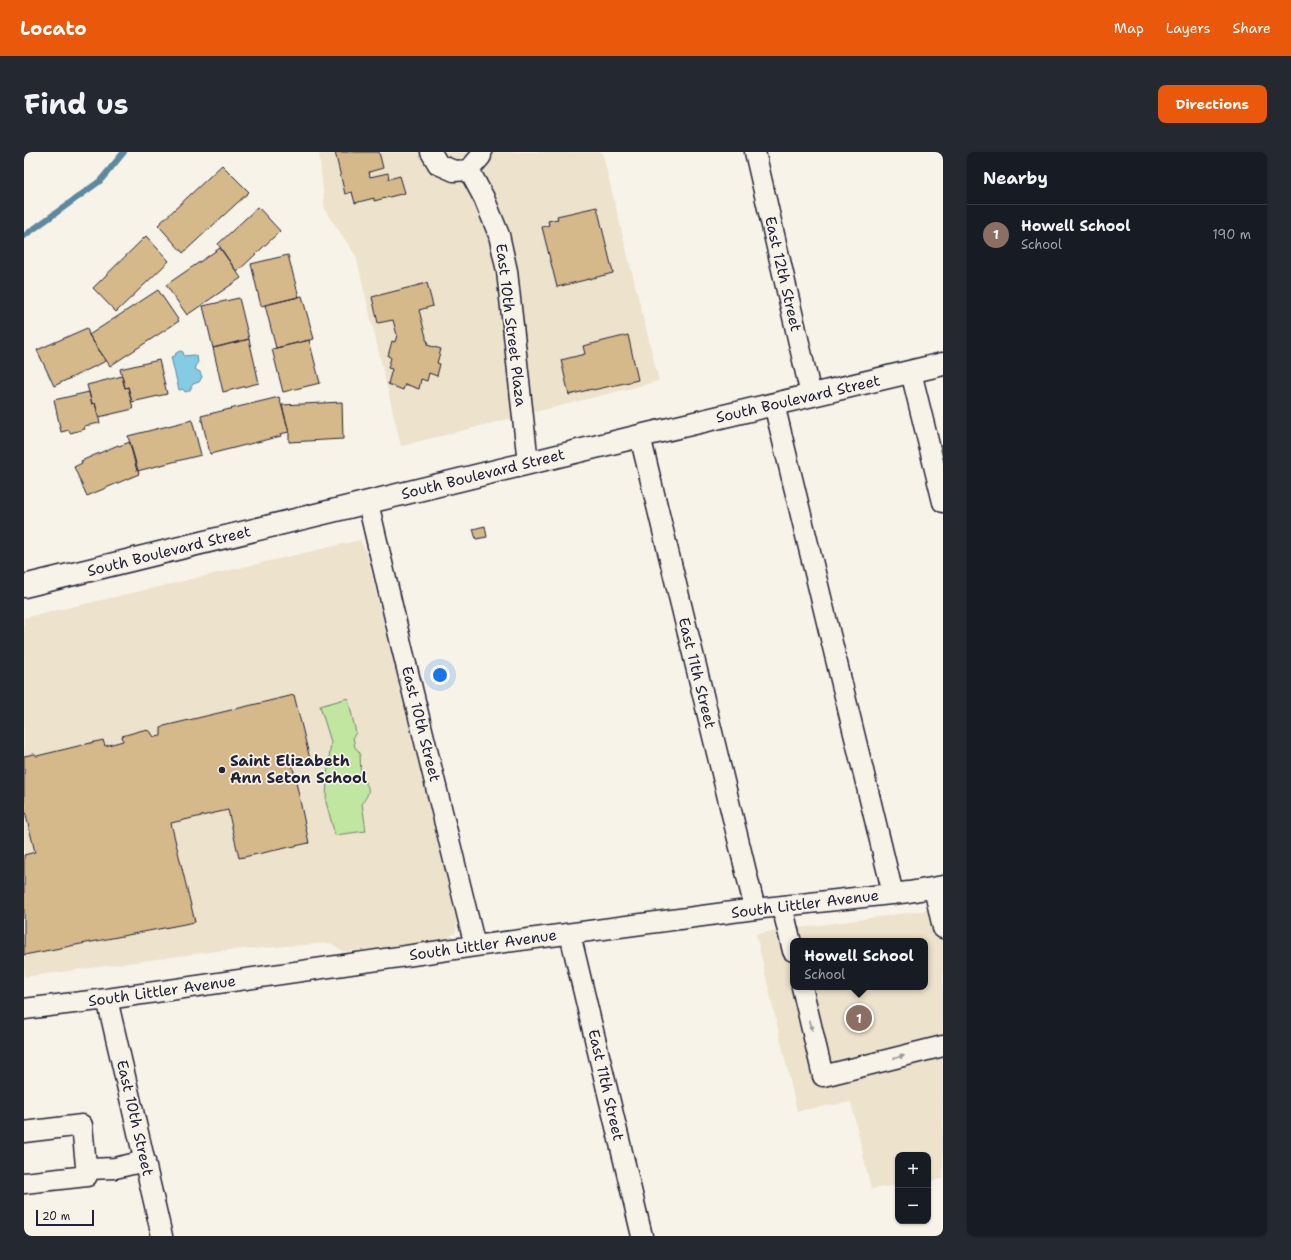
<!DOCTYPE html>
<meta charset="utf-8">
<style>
:root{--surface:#171b24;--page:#242831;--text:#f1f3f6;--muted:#9ea1a6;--line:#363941;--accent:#ea580c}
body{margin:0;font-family:"Shantell Sans",sans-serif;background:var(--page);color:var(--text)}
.controls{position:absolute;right:12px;bottom:12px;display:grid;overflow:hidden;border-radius:8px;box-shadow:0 1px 3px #0004}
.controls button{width:36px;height:36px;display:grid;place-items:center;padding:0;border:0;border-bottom:1px solid var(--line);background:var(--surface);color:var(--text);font:20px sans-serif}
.scale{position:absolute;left:12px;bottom:10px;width:58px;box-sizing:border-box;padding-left:4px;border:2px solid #22223b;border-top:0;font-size:11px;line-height:14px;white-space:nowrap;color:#22223b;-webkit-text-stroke:3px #f7f3e8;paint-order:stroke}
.you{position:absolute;left:416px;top:523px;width:14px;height:14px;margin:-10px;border:3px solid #fff;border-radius:50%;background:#1a73e8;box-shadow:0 0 0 6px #1a73e833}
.badge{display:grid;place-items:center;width:26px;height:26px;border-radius:50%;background:var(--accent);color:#fff;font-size:13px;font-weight:700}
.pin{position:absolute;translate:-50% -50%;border:2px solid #fff;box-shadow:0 1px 4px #0006}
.popup{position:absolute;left:766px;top:786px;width:138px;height:52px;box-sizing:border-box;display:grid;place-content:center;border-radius:8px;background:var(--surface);filter:drop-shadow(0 1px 3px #0005);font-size:13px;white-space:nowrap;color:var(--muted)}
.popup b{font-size:15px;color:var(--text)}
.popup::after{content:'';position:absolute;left:50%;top:100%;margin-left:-8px;border:8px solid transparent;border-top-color:var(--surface)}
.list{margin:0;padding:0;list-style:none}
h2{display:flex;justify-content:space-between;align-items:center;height:52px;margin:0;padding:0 16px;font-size:17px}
h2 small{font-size:13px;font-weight:400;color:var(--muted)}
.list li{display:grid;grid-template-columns:26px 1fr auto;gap:12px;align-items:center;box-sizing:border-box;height:60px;padding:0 16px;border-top:1px solid var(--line)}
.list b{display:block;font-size:15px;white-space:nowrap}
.list p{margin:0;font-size:13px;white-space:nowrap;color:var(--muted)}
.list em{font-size:13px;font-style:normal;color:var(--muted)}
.map{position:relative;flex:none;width:919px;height:1084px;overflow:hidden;border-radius:8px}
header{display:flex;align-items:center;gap:24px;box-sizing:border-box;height:56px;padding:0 20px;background:var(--accent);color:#fff}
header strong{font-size:19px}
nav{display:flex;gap:22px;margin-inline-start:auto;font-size:14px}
.intro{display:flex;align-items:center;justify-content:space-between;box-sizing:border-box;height:96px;padding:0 24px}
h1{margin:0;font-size:28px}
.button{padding:10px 18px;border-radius:8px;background:var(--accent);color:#fff;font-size:14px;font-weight:700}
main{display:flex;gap:24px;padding:0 24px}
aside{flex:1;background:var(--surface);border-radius:8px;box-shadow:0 1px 3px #0004}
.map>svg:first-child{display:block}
.built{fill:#ede2cc;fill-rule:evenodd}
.green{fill:#c0e6a0;stroke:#71846e}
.water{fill:#83cce4;stroke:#5c88a0}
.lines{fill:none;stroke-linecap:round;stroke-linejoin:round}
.stream{stroke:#5c88a0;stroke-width:6}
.building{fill:#d6b98a;stroke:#22223b}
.minor-casing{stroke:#22223b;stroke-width:23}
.major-casing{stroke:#22223b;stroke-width:25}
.minor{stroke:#f7f3e8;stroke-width:20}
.major{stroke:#f7f3e8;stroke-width:22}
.oneway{fill:#97959a}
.poi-dot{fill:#22223b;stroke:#f7f3e8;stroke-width:1.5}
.labels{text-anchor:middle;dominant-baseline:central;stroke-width:3.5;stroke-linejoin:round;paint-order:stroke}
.street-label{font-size:15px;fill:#22223b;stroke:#f7f3e8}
.poi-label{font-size:15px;font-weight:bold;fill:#22223b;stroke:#f7f3e8;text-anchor:start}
</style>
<header>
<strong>Locato</strong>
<nav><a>Map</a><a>Layers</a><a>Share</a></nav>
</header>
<div class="intro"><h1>Find us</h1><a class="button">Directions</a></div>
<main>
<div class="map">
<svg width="919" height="1084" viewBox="0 0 919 1084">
<rect width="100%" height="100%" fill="#f7f3e8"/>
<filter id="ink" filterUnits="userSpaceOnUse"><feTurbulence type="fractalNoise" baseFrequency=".025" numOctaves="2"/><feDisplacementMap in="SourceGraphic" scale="8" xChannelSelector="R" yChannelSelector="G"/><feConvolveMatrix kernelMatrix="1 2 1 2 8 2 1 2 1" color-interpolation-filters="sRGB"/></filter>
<g filter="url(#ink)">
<path class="built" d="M295,0H578L635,229L377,294L332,104L301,58Z
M336,388L342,399L433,769L432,780L420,788L320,800L307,791L192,799L0,825V466Z
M919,756V1027L904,1029V1003H874V1033L847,1037L827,950L773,959L732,782ZM769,789H901V835H769Z"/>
<path class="green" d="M324,546L332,581L329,585L331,595L336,601L337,627C348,634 345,643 338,651L342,679L311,683L302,650L303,624L307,590L296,554Z"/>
<path class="water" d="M156,199L159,200L160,204L170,203L173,205L174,210L171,214L172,218L176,220L178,225L175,230L169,232C166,236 168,239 161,240L159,237L155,238L147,205L151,204L152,201Z"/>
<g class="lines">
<path class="stream" d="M0,84L76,29L100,0"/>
</g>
<path class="building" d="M311,0H355L359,16L345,20L346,25L364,21L365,27L376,24L381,41L350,49V46L331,51L328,40L321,42Z
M198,13L225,40L159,101L134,73Z
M234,55L256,79L213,120L194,92Z
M573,55L589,121L533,135L518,75L525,73L524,69L534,67L533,64Z
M122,84L145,109L92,160L69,136Z
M196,96L217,126L163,163L142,133Z
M264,103L275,145L237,154L227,112Z
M403,131L409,154L395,158L402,185V188L404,189L403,193L417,197L413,211L416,212L413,224L405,221L403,229L397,227L395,237L381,232L379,238L364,232L368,217L364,216L367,206L364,204L368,189L371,190L373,183L369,168L354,171L348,145Z
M134,138L155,169L86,214L65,183Z
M278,144L290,187L252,196L241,153Z
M215,146L225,187L189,196L179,154Z
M63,176L65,183L82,209L30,234L13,198Z
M604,183L614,228L569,238L568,237L545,243L537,208L561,202L559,194Z
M225,187L235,231L199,240L189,196Z
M285,188L296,231L259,240L248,197Z
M135,208L143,242L108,250L104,235L101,236L96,217Z
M98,224L101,236L104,235L109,257L75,265L71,251L68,252L63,233Z
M65,240L68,252L71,251L76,271L60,274L61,277L46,281L45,278L37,280L30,248Z
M255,245L265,280L256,282L257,284L186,302L177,264Z
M318,250L319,287L265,290V280L258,253Z
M168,268L177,303L113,319L104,284Z
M106,290L115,322L63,344L50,315L58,311L57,309L94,293L95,294Z
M461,374L463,385L452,387L449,377Z
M270,543L286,607L268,611L285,691L215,706L204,658L147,671L171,770L0,803V703L11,700L0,655V604L10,602L13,604L79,588L81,594L99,589L98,584L119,578L126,579L130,585L137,584V576L140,574Z"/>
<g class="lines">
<defs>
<path id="minor" d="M407,0L414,12L430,19L445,18L457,4V0
M731,0L787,243
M445,18L460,46L475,83L483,119L504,311
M887,220L919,350
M750,252L869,742
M616,284L731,757
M344,351L378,496L451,794
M910,736L919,776
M758,754L769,799
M546,782L618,1084
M778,835L799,924L919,894
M83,847L138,1084
M0,857L83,847L451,794L731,757L885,740L919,734
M0,980L58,973L63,1024L0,1031
M63,1017L91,1016L121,1009"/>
<path id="major" d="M0,434L616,284L919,212"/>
</defs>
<use href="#minor" class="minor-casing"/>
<use href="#major" class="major-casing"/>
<use href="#minor" class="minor"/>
<use href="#major" class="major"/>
</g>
<defs><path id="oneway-solid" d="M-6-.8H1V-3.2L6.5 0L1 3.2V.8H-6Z"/></defs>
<g class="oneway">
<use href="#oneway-solid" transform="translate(787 873) rotate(76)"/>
<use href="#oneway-solid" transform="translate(875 905) rotate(-14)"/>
</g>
</g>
<circle class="poi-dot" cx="198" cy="618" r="4"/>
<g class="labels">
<g class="street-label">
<text transform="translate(759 122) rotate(77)">East 12th Street</text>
<text transform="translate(487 173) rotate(83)">East 10th Street Plaza</text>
<text transform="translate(774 247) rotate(-13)">South Boulevard Street</text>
<text transform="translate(459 322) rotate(-14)">South Boulevard Street</text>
<text transform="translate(145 399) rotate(-14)">South Boulevard Street</text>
<text transform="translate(673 521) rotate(76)">East 11th Street</text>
<text transform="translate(397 572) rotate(76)">East 10th Street</text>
<text transform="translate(781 752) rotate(-7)">South Littler Avenue</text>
<text transform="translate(459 793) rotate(-8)">South Littler Avenue</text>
<text transform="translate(138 839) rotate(-8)">South Littler Avenue</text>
<text transform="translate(582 933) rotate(77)">East 11th Street</text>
<text transform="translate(111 966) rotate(77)">East 10th Street</text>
</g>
<g class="poi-label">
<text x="206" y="609">Saint Elizabeth<tspan x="206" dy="17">Ann Seton School</tspan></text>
</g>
</g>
</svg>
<div class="controls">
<button>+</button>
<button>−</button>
</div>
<div class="scale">20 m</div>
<div class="you"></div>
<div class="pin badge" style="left:835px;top:866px;background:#8d6e63">1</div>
<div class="popup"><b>Howell School</b>School</div>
</div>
<aside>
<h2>Nearby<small></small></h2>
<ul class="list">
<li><span class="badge" style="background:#8d6e63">1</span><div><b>Howell School</b><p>School</p></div><em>190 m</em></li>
</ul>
</aside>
</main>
